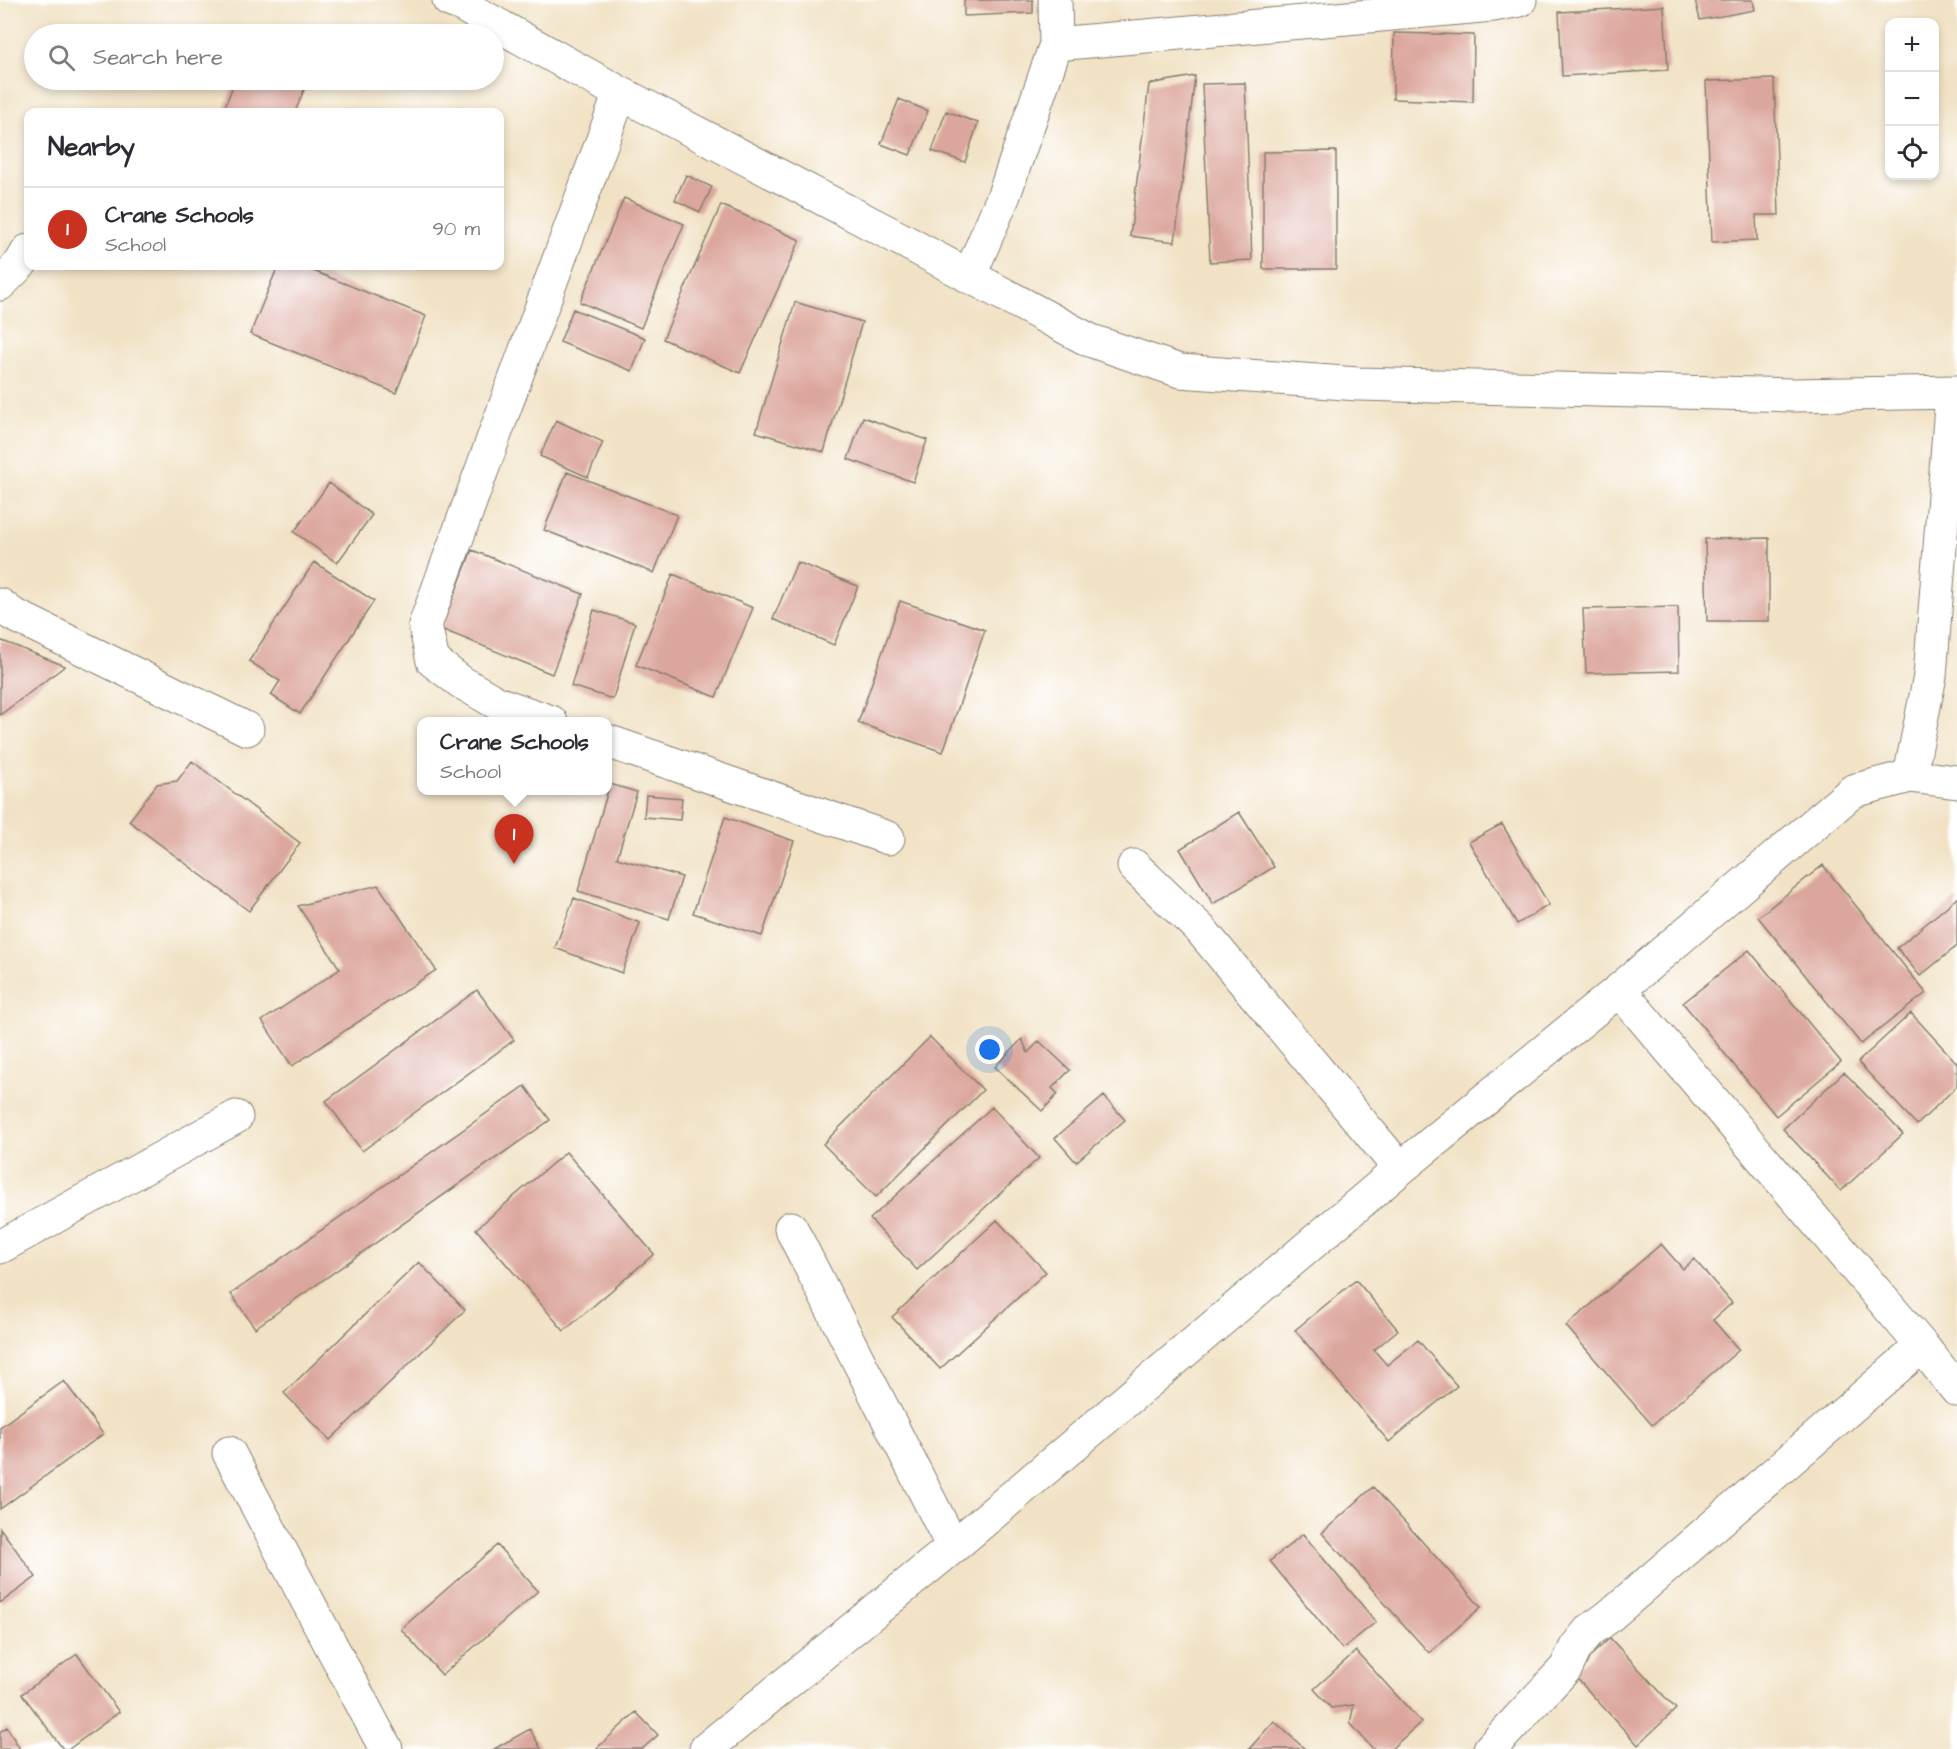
<!DOCTYPE html>
<meta charset="utf-8">
<style>
:root{--surface:#fff;--page:#f7f7f7;--text:#2b2b33;--muted:#7c7c81;--line:#e1e1e2;--accent:#c8321e}
body{margin:0;font-family:"Architects Daughter",sans-serif;background:var(--page);color:var(--text)}
.controls{position:absolute;right:18px;top:18px;display:grid;overflow:hidden;border-radius:12px;box-shadow:0 3px 9px #0003}
.controls button{width:54px;height:54px;display:grid;place-items:center;padding:0;border:0;border-bottom:2px solid var(--line);background:var(--surface);color:var(--text);font:30px sans-serif}
.you{position:absolute;left:990px;top:1050px;width:21px;height:21px;margin:-15px;border:4px solid #fff;border-radius:50%;background:#1a73e8;box-shadow:0 0 0 9px #1a73e833}
.badge{display:grid;place-items:center;width:39px;height:39px;border-radius:50%;background:var(--accent);color:#fff;font-size:20px;font-weight:700}
.pin{position:absolute;translate:-50% -50px;filter:drop-shadow(0 2px 3px #0008)}
.pin::after{content:'';position:absolute;top:32px;width:21px;height:18px;background:inherit;clip-path:polygon(0 0,100% 0,50% 100%)}
.popup{position:absolute;left:417px;top:717px;width:195px;height:78px;box-sizing:border-box;display:grid;place-content:center;border-radius:12px;background:var(--surface);filter:drop-shadow(0 2px 4px #0005);font-size:20px;white-space:nowrap;color:var(--muted)}
.popup b{font-size:22px;color:var(--text)}
.popup::after{content:'';position:absolute;left:50%;top:100%;margin-left:-12px;border:12px solid transparent;border-top-color:var(--surface)}
.list{margin:0;padding:0;list-style:none}
h2{display:flex;justify-content:space-between;align-items:center;height:78px;margin:0;padding:0 24px;font-size:26px}
h2 small{font-size:20px;font-weight:400;color:var(--muted)}
.list li{display:grid;grid-template-columns:39px 1fr auto;gap:18px;align-items:center;box-sizing:border-box;height:84px;padding:0 24px;border-top:2px solid var(--line)}
.list b{display:block;font-size:22px;white-space:nowrap}
.list p{margin:0;font-size:20px;white-space:nowrap;color:var(--muted)}
.list em{font-size:20px;font-style:normal;color:var(--muted)}
.icon{flex:none;width:33px;height:33px;fill:none;stroke:currentColor;stroke-width:2;stroke-linecap:round;stroke-linejoin:round}
.map{position:relative;flex:none;width:1957px;height:1749px;overflow:hidden}
.search{position:absolute;background:var(--surface);box-shadow:0 3px 9px #0003;left:24px;top:24px;width:480px;height:66px;display:flex;align-items:center;gap:15px;box-sizing:border-box;padding:0 21px;border-radius:33px;color:var(--muted);font-size:22px}
.panel{position:absolute;background:var(--surface);box-shadow:0 3px 9px #0003;left:24px;top:108px;width:480px;height:162px;border-radius:12px}
.map>svg:first-child{display:block}
.building{fill:#dba69b}
.lines{fill:none;stroke-linecap:round;stroke-linejoin:round}
.minor-casing{stroke:#867f70;stroke-width:35}
.minor{stroke:#fff;stroke-width:33}
</style>
<div class="map">
<svg width="1957" height="1749" viewBox="0 0 1957 1749">
<rect width="100%" height="100%" fill="#fff"/>
<filter id="ink" filterUnits="userSpaceOnUse"><feTurbulence type="fractalNoise" baseFrequency=".0167" numOctaves="2"/><feDisplacementMap in="SourceGraphic" scale="12" xChannelSelector="R" yChannelSelector="G"/><feConvolveMatrix kernelMatrix="1 2 1 2 8 2 1 2 1" color-interpolation-filters="sRGB"/></filter>
<filter id="wash" filterUnits="userSpaceOnUse"><feTurbulence type="fractalNoise" baseFrequency=".008" numOctaves="4" result="noise"/><feDisplacementMap in="SourceGraphic" scale="24" xChannelSelector="R" yChannelSelector="G"/><feGaussianBlur stdDeviation="1.35" result="paint"/><feColorMatrix in="noise" values="0 0 0 0 0 0 0 0 0 0 0 0 0 0 0 0 0 1.4 0 .05"/><feComposite in="paint" operator="in"/></filter>
<g filter="url(#wash)">
<rect width="100%" height="100%" fill="#f1e2c5"/>
<g id="blocks">
<path class="building" d="M964,0H1033V13L964,16Z
M1695,0H1753L1755,10L1700,20Z
M1664,6L1668,70L1562,76L1559,12Z
M1394,33L1474,35L1473,102L1393,99Z
M1195,76L1175,242L1130,236L1149,84Z
M1774,79L1779,215H1756L1757,240L1712,242L1706,81Z
M235,80H308L295,112H223Z
M1245,83L1252,260L1210,262L1202,84Z
M899,99L928,111L910,155L881,144Z
M946,111L978,123L965,162L932,151Z
M1336,151V269H1263V152Z
M686,175L712,187L700,212L675,200Z
M624,198L684,224L641,328L580,302Z
M721,205L800,240L740,373L663,339Z
M278,266H301L426,316L396,393L250,334Z
M795,302L862,322L824,452L756,432Z
M573,309L645,338L632,371L560,342Z
M863,417L927,440L913,482L848,459Z
M556,420L603,442L588,477L540,456Z
M567,472L677,515L654,573L544,530Z
M329,483L372,515L337,563L294,532Z
M1769,538V621H1707L1705,539Z
M472,550L583,594L552,674L441,629Z
M314,562L374,601L300,714L271,695L280,681L249,661Z
M797,562L858,586L834,645L773,619Z
M673,574L753,608L716,697L636,665Z
M900,601L985,630L943,752L858,723Z
M1678,607L1679,671L1586,673L1583,609Z
M594,610L635,623L613,699L571,686Z
M0,640L65,666L0,715Z
M192,761L300,843L249,911L129,821L157,784L177,781Z
M610,784L637,792L617,858L682,877L669,919L578,891Z
M646,795L682,798L680,820L644,817Z
M1239,812L1274,867L1213,904L1180,849Z
M725,817L794,841L762,936L693,913Z
M1502,824L1549,905L1517,924L1469,842Z
M1823,865L1926,993L1861,1044L1758,917Z
M378,885L436,970L292,1066L262,1021L340,969L298,906Z
M574,898L640,923L622,973L555,948Z
M1957,898V946L1920,976L1897,948Z
M1749,950L1841,1062L1776,1116L1683,1003Z
M477,990L514,1040L362,1151L326,1101Z
M1911,1013L1957,1063V1086L1917,1125L1858,1062Z
M930,1037L983,1090L876,1197L823,1144Z
M1022,1039L1028,1053L1039,1041L1070,1070L1052,1088L1058,1094L1042,1111L995,1067Z
M1844,1072L1903,1134L1841,1191L1783,1129Z
M525,1086L550,1120L255,1328L231,1294Z
M1104,1096L1125,1120L1076,1162L1055,1138Z
M992,1107L1039,1158L917,1270L870,1219Z
M566,1152L654,1254L564,1331L476,1229Z
M997,1220L1046,1272L940,1369L892,1317Z
M1661,1244L1683,1269L1694,1259L1732,1303L1713,1320L1739,1350L1652,1425L1566,1326Z
M419,1262L465,1310L330,1440L284,1393Z
M1356,1280L1398,1330L1374,1350L1387,1365L1418,1340L1457,1386L1389,1442L1295,1330Z
M64,1381L103,1434L0,1509V1427Z
M1373,1487L1481,1607L1429,1653L1322,1533Z
M0,1528L36,1577L0,1603Z
M1303,1534L1376,1622L1342,1649L1270,1561Z
M497,1545L538,1591L442,1675L401,1629Z
M1610,1638L1676,1709L1638,1745L1572,1673Z
M1356,1651L1421,1722L1391,1749H1373L1350,1723L1354,1705L1331,1708L1314,1689Z
M77,1654L119,1712L69,1749H63L22,1694Z
M636,1712L658,1735L642,1749H596Z
M1274,1721L1305,1749H1249Z
M7,1727L20,1749H0V1732Z
M530,1729L541,1749H494Z"/>
</g>
</g>
<g filter="url(#ink)">
<use href="#blocks" fill-opacity="0" stroke="#867f70" stroke-width="1.5"/>
<g class="lines">
<defs>
<path id="minor" d="M449,0L460,4L620,93L889,233L1089,340L1180,371L1358,384L1793,395L1957,392
M1056,44L1493,5L1520,0
M969,277L1004,195L1056,44L1055,0
M0,284L21,263L28,251
M0,605L12,614L247,729
M551,722L497,703L461,682L433,661L425,625L620,93
M607,741L888,838
M1910,776L1930,676L1952,393
M1134,866L1201,930L1400,1169
M1619,990L1922,1346L1957,1390
M791,1228L953,1547
M0,1247L236,1117
M229,1453L386,1749
M706,1749L953,1547L1400,1169L1619,990L1853,791L1910,776L1957,782
M1490,1749L1566,1668L1576,1647L1589,1631L1607,1618L1922,1346"/>
</defs>
<use href="#minor" class="minor-casing"/>
<use href="#minor" class="minor"/>
</g>
</g>
</svg>
<div class="controls">
<button>+</button>
<button>−</button>
<button><svg class="icon" aria-label="locate" viewBox="0 0 24 24"><circle cx="12" cy="12" r="6"/><path d="M12 2v4M12 18v4M2 12h4M18 12h4"/></svg></button>
</div>
<div class="you"></div>
<div class="pin badge" style="left:514px;top:864px">1</div>
<div class="popup"><b>Crane Schools</b>School</div>
<div class="search"><svg class="icon" aria-label="search" viewBox="0 0 24 24"><circle cx="10" cy="10" r="6"/><path d="M15 15l6 6"/></svg>Search here</div>
<section class="panel">
<h2>Nearby<small></small></h2>
<ul class="list">
<li><span class="badge">1</span><div><b>Crane Schools</b><p>School</p></div><em>90 m</em></li>
</ul>
</section>
</div>
